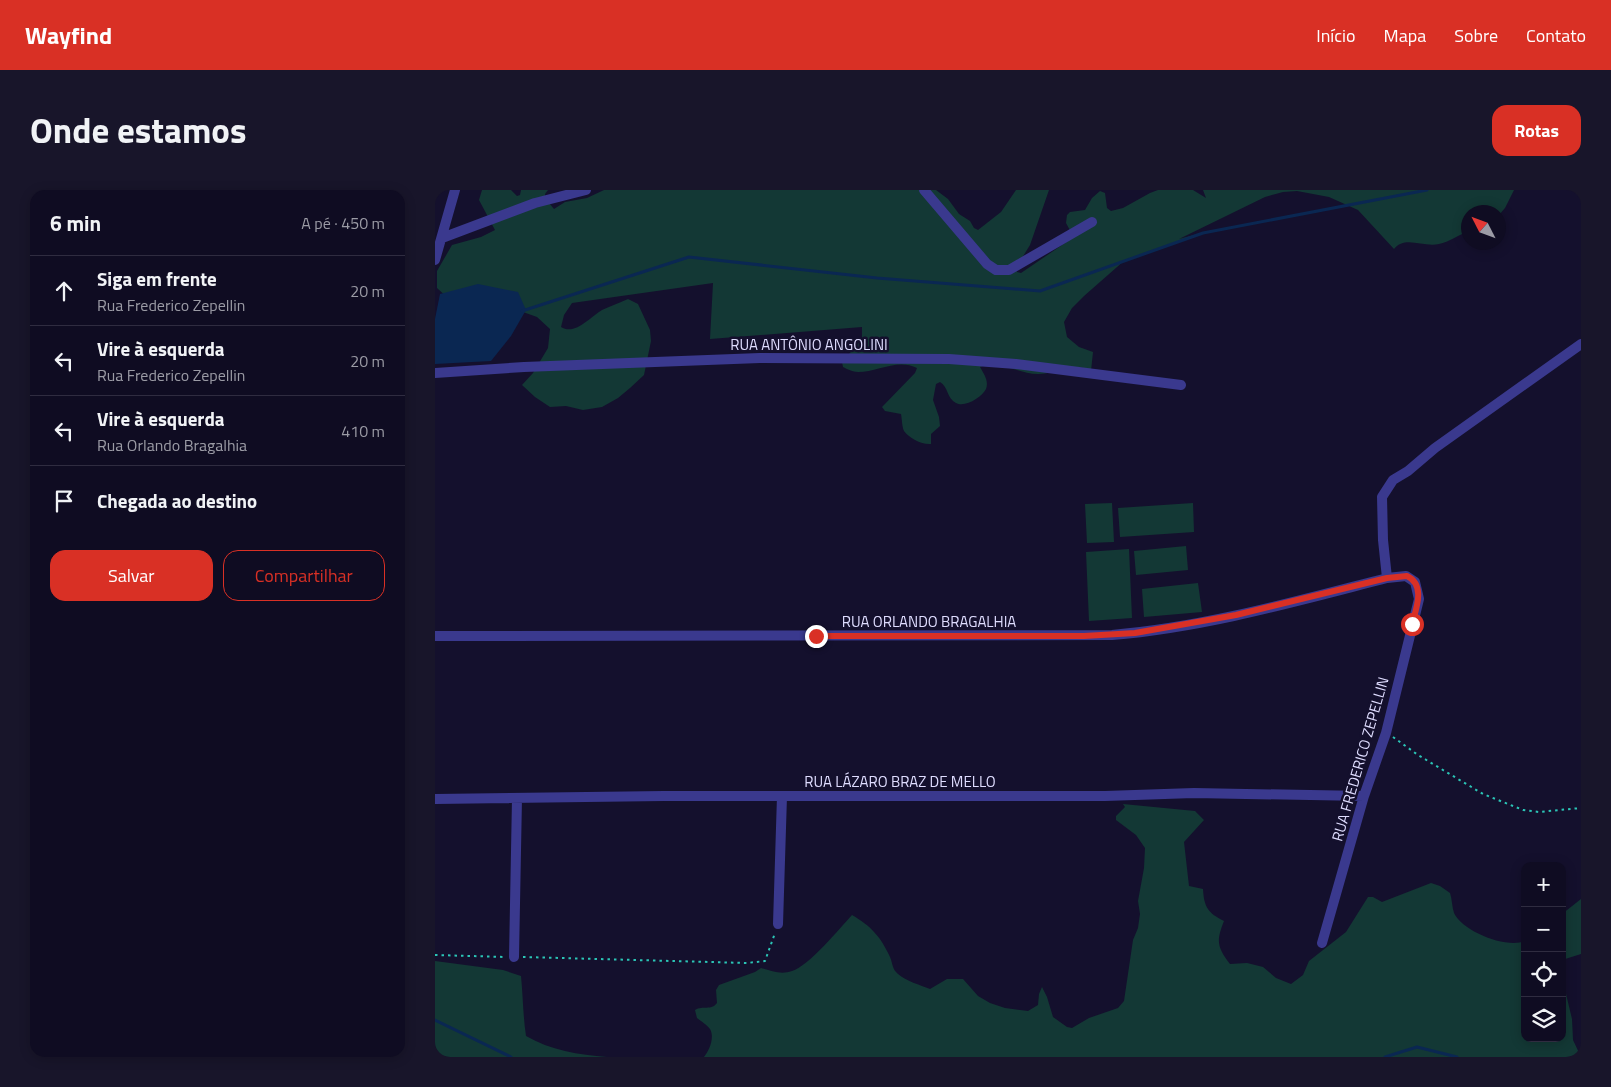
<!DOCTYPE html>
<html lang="pt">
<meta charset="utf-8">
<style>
:root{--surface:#0f0c22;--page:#18152a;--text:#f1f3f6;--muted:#9b9ba5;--line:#2f2c40;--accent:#d93025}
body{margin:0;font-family:"Titillium Web",sans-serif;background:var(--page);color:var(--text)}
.controls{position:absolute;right:15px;bottom:15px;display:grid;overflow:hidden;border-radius:10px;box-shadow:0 2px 12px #0003}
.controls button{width:45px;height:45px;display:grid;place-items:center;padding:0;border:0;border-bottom:1px solid var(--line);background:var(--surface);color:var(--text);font:25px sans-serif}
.compass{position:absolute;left:1026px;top:15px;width:45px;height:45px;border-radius:50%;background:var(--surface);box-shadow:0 2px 12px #0003;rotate:312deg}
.stop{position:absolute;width:15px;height:15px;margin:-11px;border:4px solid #d93025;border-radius:50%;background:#fff}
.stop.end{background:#d93025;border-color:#fff;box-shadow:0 1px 5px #0008}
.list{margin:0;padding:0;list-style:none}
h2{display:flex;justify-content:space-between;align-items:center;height:65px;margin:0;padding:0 20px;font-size:21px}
h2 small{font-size:16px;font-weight:400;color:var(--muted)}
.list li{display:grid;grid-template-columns:32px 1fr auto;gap:15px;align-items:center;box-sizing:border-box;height:70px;padding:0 20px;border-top:1px solid var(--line)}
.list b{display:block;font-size:19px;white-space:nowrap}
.list p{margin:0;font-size:16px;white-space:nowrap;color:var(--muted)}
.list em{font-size:16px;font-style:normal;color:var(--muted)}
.actions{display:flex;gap:10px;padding:15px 20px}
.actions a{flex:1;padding:11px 0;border:1px solid var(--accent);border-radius:15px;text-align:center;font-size:18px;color:var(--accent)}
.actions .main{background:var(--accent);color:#fff}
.icon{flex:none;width:28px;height:28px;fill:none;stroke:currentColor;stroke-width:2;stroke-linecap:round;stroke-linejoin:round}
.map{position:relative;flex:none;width:1146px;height:867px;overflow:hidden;border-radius:15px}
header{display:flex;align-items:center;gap:30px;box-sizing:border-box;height:70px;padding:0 25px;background:var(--accent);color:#fff}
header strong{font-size:24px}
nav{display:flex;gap:28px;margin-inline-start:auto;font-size:18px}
.intro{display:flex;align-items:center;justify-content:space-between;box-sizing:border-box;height:120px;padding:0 30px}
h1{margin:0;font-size:35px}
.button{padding:12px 22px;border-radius:15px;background:var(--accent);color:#fff;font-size:18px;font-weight:700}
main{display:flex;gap:30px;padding:0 30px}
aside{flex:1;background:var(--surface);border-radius:15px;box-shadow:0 2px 12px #0003}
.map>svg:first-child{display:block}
.green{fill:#133835}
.water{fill:#0a2752}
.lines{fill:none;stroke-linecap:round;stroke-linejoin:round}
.stream{stroke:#0a2752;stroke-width:3}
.path{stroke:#2bc5b6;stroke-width:2;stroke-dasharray:2.5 4;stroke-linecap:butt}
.minor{stroke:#3a398e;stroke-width:10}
.route{stroke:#d93025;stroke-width:6}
.labels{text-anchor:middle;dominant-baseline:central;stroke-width:5;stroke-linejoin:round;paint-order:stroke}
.street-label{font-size:15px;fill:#dfddff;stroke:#14102d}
</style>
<header>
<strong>Wayfind</strong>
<nav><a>Início</a><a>Mapa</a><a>Sobre</a><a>Contato</a></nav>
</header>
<div class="intro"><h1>Onde estamos</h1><a class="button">Rotas</a></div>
<main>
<aside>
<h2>6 min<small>A pé · 450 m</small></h2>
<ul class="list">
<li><svg class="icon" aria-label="ahead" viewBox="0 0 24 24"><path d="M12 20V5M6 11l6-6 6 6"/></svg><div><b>Siga em frente</b><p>Rua Frederico Zepellin</p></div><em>20 m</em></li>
<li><svg class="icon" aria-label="left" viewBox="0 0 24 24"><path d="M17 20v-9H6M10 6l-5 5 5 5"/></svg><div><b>Vire à esquerda</b><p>Rua Frederico Zepellin</p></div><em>20 m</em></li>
<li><svg class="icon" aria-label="left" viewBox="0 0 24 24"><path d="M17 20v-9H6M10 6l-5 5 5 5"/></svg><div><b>Vire à esquerda</b><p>Rua Orlando Bragalhia</p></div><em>410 m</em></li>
<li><svg class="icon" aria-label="arrive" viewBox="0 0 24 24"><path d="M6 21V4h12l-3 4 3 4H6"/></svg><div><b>Chegada ao destino</b></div></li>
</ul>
<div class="actions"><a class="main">Salvar</a><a>Compartilhar</a></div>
</aside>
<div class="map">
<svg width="1146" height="867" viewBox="0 0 1146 867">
<rect width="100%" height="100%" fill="#14102d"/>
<path class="green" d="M47,0H76L82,6L85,5L86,0H113L110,4V8L119,19L130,12L152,8L169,0H501L513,9L524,24L535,31L539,38L543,40L566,22L581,0H614L595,55L582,76V82L586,83L633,51L637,44L631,33L632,25L635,22L650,20L657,8L665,1L670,3L672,18L676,21L688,18L715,3L723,0H758L771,8L768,0H1079L1070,18L1064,25V22H1034L1033,41C1024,45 1014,52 1004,54C989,58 970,45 959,59L923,20L894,7L862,1L848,2L830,7L744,49L766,43L690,70L649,106L637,118L629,132L632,147L644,157L658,162L656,181C639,171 621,184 603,184C583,184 564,169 545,177C549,184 554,191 551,199C547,207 530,218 521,213C512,209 513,196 505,192L501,194L498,210L504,227L505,236L496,244V254C487,255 474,248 469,241C467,237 467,229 466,224L450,221L447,217L480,183L482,178C463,168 442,182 423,182C418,182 412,179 408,177L407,172L427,149V137L275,149L278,93L137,113L129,125L126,137C140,146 155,127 167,120C175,116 185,113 193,109L203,114L215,140L216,151L209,185L195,198L183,208L167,217L148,220L131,216L115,217L100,207L87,195L98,183L113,158L115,139L102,127L88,122L15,110L2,98V81L17,55L46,47L60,40L44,10Z
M677,313L679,352L652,353L650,314Z
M758,313L759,342L685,347L683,318Z
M751,356L753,380L701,385L699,361Z
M694,359L697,428L654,431L651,362Z
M763,393L767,422L709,427L707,399Z
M688,614L760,621L769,630L749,652L754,696L768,699C769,717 773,723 789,731C781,751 782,757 795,774L812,773L828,777L841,788L856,794L868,785L874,771L911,742L933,707H938L947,712L996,693L1005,696L1015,703C1017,709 1017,717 1019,723C1027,741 1071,759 1090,751V848H1127V787L1137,829L1138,850L1146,867H269C274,861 280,848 275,839C272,835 266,831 262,828L260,820C268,815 276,821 282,813L281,800L284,795L320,782L326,778C337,781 346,785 357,781C374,776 405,738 417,725C436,736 446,747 455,767C458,774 457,779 463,784C471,791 485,795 495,799L512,789H528L543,806L555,813L570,818L593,821L603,815L604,804L607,797L612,807L618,827L632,837L637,838L654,828L683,818L689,811L698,750L703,738L705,724L703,711L709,678L710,658L701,645L681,630V626L690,617Z
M1146,709V764L1127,770V724Z
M0,771L68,780L86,786C88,806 88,826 91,846C115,860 144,865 172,867H0Z"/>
<path class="water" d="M43,94L83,102L91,120L76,146L56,171L0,174V129L5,104Z"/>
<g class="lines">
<path class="stream" d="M87,121L254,67L442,88L605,101L768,43L992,0
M0,830L76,867
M950,867L982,857L1022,867"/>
<path class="path" d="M958,547L983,565L1048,604L1088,620L1104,622L1146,618
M0,765L70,767
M88,767L312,773L330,771L340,743"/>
<path class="minor" d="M489,0L552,74L561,80H574L657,32
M7,48L100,13L151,0
M0,70L20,0
M0,183L89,177L325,168L514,169L581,174L746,195
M952,388L948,350L947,307L958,290L973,281L1000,258L1146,154
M0,446L677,445C771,437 862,411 952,388L971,386L980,392L984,409L951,543L929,606L887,753
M0,609L229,606H670L759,603L929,606
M343,734L347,606
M79,767L82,608"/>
</g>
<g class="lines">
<path class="route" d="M381,446H649L700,443L801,425L952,388L972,386C991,395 981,419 977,434"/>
</g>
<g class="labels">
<g class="street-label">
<text x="374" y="154">RUA ANTÔNIO ANGOLINI</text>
<text x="494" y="431">RUA ORLANDO BRAGALHIA</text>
<text transform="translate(925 569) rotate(-74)">RUA FREDERICO ZEPELLIN</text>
<text x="465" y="591">RUA LÁZARO BRAZ DE MELLO</text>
</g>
</g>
</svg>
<div class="controls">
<button>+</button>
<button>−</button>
<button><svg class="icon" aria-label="locate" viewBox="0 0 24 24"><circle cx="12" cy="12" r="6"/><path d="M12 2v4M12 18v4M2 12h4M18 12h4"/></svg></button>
<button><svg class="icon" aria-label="layers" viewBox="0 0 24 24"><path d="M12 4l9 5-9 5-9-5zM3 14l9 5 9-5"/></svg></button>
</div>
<svg class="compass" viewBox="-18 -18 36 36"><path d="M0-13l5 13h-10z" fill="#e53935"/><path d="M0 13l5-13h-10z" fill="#9b9ba5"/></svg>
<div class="stop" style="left:977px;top:434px"></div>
<div class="stop end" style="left:381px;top:446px"></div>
</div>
</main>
